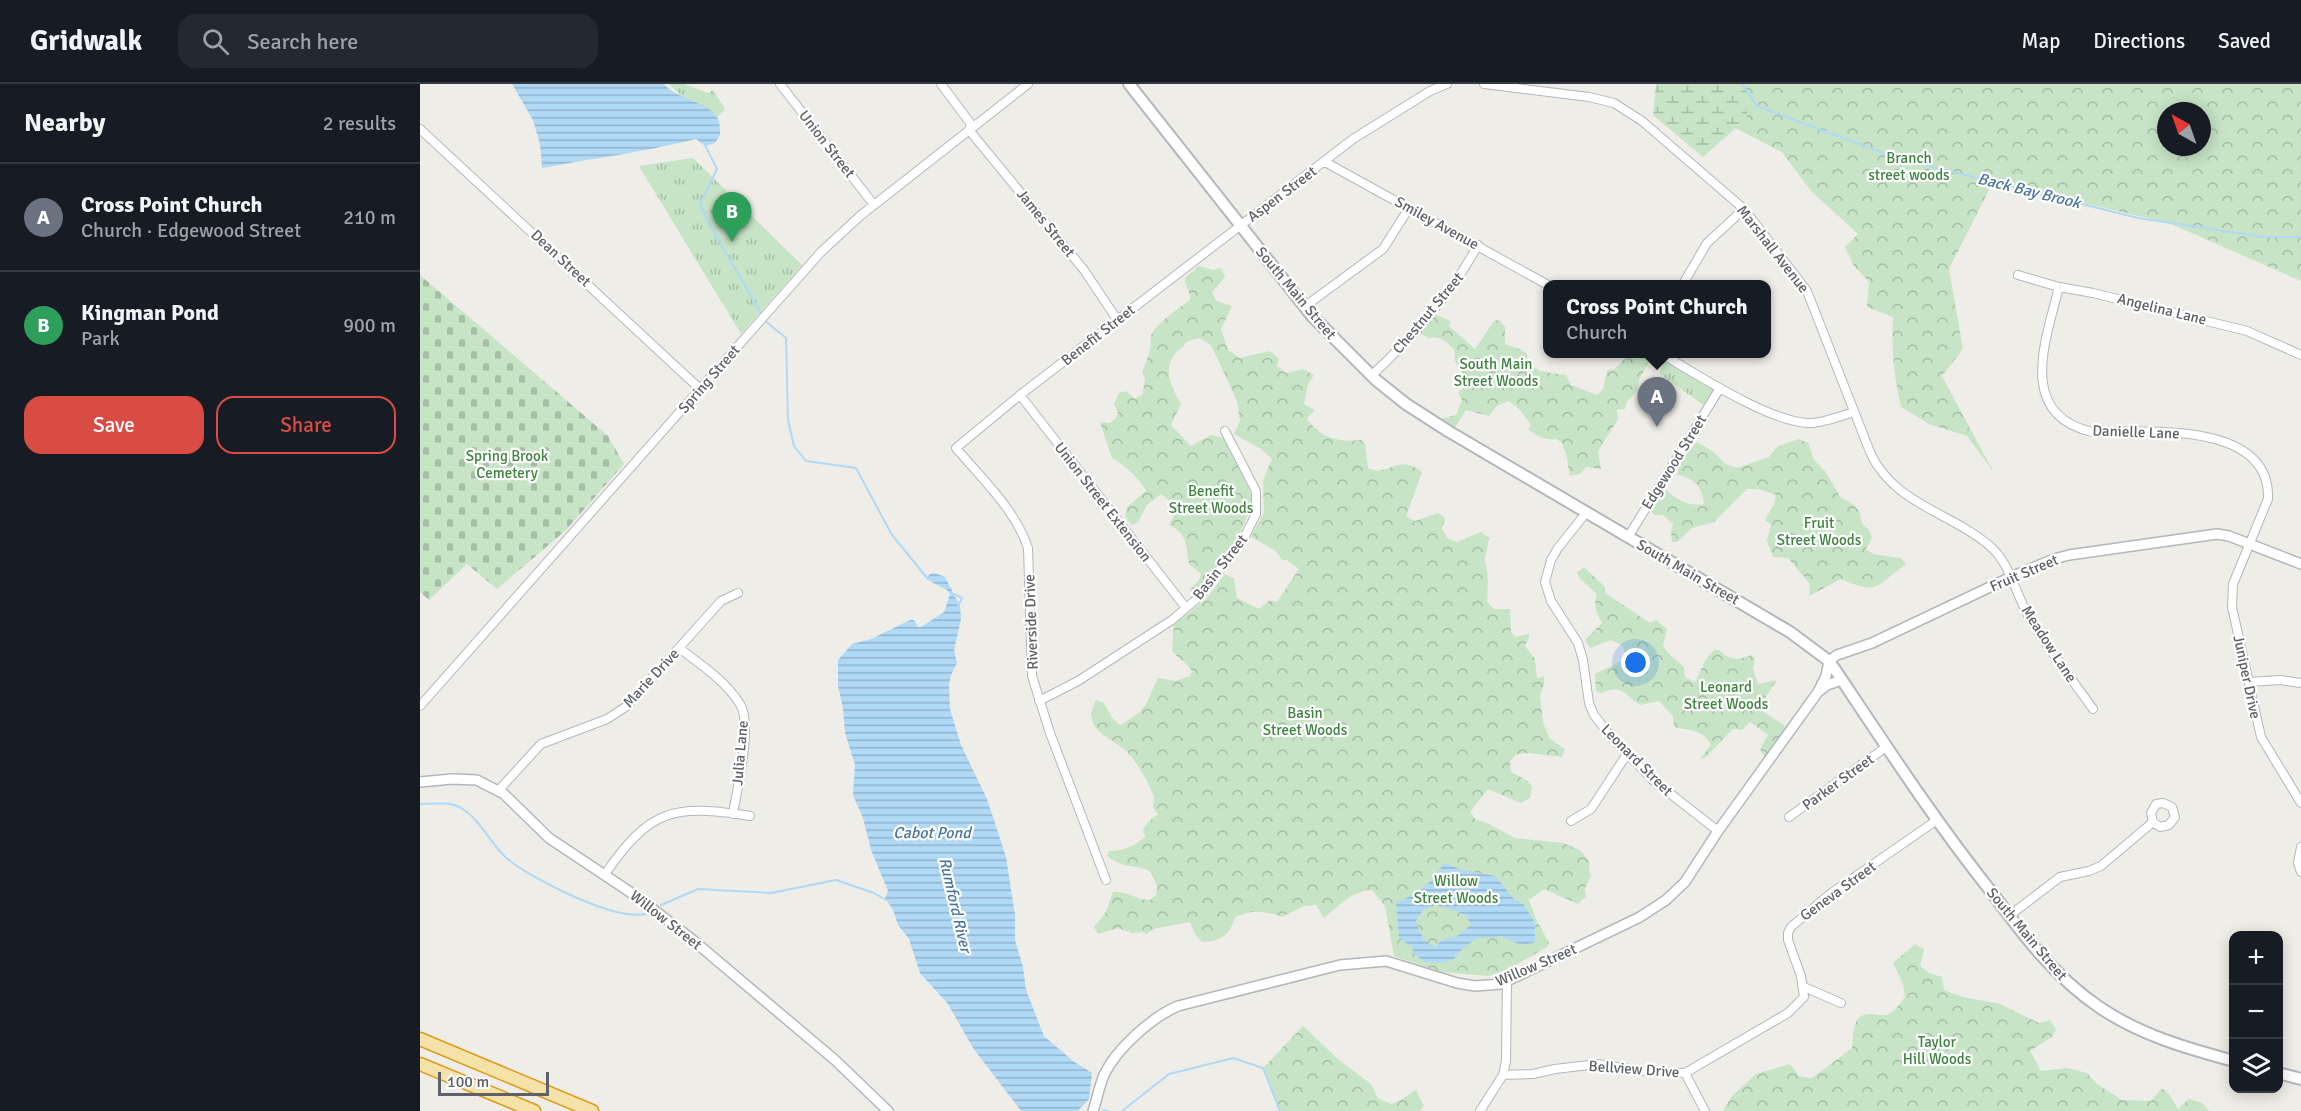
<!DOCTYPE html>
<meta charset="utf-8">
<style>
:root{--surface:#171b24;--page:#242831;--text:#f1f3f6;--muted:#9ea1a6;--line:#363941;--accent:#d84c44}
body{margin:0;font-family:Signika,sans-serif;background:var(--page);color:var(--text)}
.controls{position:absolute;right:18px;bottom:18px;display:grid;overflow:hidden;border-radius:12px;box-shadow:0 3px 15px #0003}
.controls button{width:54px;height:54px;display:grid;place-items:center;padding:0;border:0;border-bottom:2px solid var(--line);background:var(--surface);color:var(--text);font:30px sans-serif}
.compass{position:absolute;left:1737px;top:18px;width:54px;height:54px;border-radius:50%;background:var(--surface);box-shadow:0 3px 15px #0003;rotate:320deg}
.scale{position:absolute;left:18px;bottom:15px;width:111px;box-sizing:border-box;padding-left:6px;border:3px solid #5e6266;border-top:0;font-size:16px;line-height:21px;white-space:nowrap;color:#5e6266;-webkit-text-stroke:4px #fff;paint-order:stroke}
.you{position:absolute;left:1216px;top:579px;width:21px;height:21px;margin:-15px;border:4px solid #fff;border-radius:50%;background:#1a73e8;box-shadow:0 0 0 9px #1a73e833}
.badge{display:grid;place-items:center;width:39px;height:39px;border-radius:50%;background:var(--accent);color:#fff;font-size:20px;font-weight:700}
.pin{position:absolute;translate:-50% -50px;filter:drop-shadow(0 2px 3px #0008)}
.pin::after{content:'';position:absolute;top:32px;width:21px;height:18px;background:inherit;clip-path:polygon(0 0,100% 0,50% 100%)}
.popup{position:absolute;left:1123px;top:196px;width:228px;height:78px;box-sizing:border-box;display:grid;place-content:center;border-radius:12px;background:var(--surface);filter:drop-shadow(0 2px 4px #0005);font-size:20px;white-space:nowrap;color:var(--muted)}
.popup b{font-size:22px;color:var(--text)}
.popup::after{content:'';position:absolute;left:50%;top:100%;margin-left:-12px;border:12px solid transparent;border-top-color:var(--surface)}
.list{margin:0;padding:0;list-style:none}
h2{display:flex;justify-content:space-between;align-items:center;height:78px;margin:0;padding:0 24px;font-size:26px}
h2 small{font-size:20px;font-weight:400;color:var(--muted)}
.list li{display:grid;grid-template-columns:39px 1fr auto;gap:18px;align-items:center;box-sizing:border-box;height:108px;padding:0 24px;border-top:2px solid var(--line)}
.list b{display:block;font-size:22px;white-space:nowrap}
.list p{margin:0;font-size:20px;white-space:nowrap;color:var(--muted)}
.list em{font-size:20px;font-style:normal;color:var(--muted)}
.actions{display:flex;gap:12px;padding:18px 24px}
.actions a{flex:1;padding:14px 0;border:2px solid var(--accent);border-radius:18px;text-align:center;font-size:21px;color:var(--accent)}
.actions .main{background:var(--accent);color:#fff}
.icon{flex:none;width:33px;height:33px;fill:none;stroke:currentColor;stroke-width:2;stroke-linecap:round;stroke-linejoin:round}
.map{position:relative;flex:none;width:1881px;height:1027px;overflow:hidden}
header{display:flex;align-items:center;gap:36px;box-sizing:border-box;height:84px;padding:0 30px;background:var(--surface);border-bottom:2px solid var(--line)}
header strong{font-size:28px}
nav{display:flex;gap:33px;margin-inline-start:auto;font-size:21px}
.search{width:420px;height:54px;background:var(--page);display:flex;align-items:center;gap:15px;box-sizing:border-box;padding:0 21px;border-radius:18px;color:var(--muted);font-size:22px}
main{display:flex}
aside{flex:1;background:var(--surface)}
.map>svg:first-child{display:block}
.grass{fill:url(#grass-tufts)}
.forest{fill:url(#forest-crowns);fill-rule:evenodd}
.wetland{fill:url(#wetland-marsh)}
.cemetery{fill:url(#cemetery-stones)}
.water{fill:url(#water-rules);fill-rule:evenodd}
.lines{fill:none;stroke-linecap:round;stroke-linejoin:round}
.stream{stroke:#b0d9f6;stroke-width:2}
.minor-casing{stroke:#b4b7ba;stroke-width:10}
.tertiary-casing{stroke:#b4b7ba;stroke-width:12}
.secondary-casing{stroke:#b3b6ba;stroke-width:14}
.trunk-casing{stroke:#de9b18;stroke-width:15}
.minor{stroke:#fff;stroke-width:8}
.tertiary{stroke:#fff;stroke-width:9}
.secondary{stroke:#fff;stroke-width:10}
.trunk{stroke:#f4e2a8;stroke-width:12}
.labels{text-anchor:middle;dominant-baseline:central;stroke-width:4.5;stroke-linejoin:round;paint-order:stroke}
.street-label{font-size:15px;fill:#5e6266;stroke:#fff}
.park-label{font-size:15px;fill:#3f8341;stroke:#fff}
.water-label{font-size:16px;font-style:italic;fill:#4a759f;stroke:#fff}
</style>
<header>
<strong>Gridwalk</strong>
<div class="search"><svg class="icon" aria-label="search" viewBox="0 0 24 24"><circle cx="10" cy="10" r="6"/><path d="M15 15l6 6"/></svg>Search here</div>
<nav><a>Map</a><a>Directions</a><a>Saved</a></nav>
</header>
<main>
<aside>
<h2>Nearby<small>2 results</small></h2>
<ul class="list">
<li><span class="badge" style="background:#6b7280">A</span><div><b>Cross Point Church</b><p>Church · Edgewood Street</p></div><em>210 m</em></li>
<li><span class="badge" style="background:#2e9e5b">B</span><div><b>Kingman Pond</b><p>Park</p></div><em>900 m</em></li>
</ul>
<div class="actions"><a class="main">Save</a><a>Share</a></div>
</aside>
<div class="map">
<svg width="1881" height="1027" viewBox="0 0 1881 1027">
<defs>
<pattern id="grass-tufts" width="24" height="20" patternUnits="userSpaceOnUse" patternTransform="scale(1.5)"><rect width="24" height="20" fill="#c7e4c6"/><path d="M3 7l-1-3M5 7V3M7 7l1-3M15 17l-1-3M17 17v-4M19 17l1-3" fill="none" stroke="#a5bca5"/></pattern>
<pattern id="forest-crowns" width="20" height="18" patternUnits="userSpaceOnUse" patternTransform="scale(1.5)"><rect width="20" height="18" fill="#c7e4c6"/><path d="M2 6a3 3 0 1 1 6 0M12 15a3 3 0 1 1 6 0" fill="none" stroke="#a5bca5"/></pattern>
<pattern id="wetland-marsh" width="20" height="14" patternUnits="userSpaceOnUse" patternTransform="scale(1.5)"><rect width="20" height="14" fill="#c7e4c6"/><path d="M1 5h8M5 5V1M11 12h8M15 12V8" fill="none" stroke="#a5bca5"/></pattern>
<pattern id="cemetery-stones" width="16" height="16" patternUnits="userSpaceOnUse" patternTransform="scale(1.5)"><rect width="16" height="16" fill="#c7e4c6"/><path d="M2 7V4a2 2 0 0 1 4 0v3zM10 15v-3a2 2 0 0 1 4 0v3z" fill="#a5bca5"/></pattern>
<pattern id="water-rules" width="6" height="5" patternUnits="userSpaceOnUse" patternTransform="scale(1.5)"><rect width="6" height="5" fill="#b0d9f6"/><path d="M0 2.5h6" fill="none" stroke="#92b3cb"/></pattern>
</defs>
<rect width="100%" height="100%" fill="#efede7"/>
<path class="grass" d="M249,0H264L288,9L293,6L305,25L297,33L265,15Z
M273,74L382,181L321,250L219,82Z
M1246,276L1295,306L1286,323L1239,289Z"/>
<path class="forest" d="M1300,0H1881V197L1749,139L1573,98L1529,185L1543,265L1522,292L1573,387L1547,352L1509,340L1481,323C1474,292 1471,265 1473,233L1447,223L1449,198L1434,182L1425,163L1438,150L1391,107L1362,68L1315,44ZM1746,27H1782V63H1746Z
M779,182L793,186L801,184L805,193L792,208L796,217L812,222L801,245L808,266L820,274L850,267L859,275L857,282L866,289L883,285L894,291L888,300L884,320L895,326L887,334C897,353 921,359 941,356L945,359L948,384C970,394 977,368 1002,388L986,432L995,437L1018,429L1025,434L1022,445L1028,455L1037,458L1061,448L1069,454L1065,475L1068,495L1067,518L1074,525H1090L1091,548L1095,553L1109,550V554L1105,562L1115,575L1117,595L1124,592V601L1120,612L1123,639L1130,655L1145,665L1142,673L1109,669L1097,670L1090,677L1091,688L1106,696L1112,702L1110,714L1101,719L1068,705L1050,728L1055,735L1069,740L1095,754L1143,759L1160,766L1170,778L1169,785L1171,792L1165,804L1166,813L1158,820L1124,805L1109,816L1116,835L1129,859L1127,863L1099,879L1092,885L1068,892L1020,888L974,872L965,822L952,806C930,808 920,821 904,834L896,821L884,822L862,833C845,827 832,825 815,833C810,852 800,857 782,858L775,850L770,838L733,845L727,850L722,848L712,849L698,844L678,850L674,843L686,828L693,808C709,807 716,816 730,816L736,811L737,802L731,788C714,778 706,787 687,772L689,767C701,768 717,761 725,753L723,746L728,738L738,730L733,724C733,719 735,714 733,710C727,696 716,676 705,666C687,651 661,645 676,616L684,619L693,635L700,641C730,624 724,622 738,594L755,597L770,592L772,587C767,579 758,574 752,567L754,541L786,515L805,490L814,495L817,514L839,525L850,516L857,518L879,485L867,476H862L856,467L831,453L844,428L843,396L852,375L841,365L814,350L820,337L817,317L791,261L779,254L766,258C763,265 758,265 754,271C742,287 753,306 761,320L751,341L771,362L791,351L805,354C813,369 830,398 831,414C832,440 793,492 774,509L770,506L779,496L781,490L769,480C765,460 769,451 749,441L754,431L751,418L741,410L727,421L718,438L712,441L705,433L707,423L726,407C717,392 706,382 692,374L680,338L690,339L696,334L698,329L694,320L699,309L706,307L715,315L723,310L725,294L722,289C724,281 728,274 730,266C731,262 730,256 731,252C735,240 760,223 770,216C771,207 764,203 765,194Z
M1017,231L1030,237L1029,242L1055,265L1074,237L1079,236L1085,243V260L1100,265L1107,270L1108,279C1112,281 1117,286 1121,287C1129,289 1138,290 1146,291L1151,301L1177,311L1183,305L1187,286L1194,285L1205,275C1214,273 1222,270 1231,270L1235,273L1227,281L1219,296L1217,307L1207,318L1205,325L1197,326L1198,335L1178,367L1181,385L1166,383L1160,390L1150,392C1147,382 1149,372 1143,364V360L1137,355C1125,357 1117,352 1108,345L1111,341C1104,331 1099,323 1088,317L1077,322L1069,332L1046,326L1034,345L1019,335L1036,331L1042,316L1038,309L1044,303L1047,296L1035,277L1034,265C1025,257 1021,252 1009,254L1000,249L1005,240Z
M1379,355L1388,359L1394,376L1405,387L1421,414L1430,418L1439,426L1442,440L1449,446L1452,454L1446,465L1453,470L1481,474L1486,480C1455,502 1460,512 1421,495L1389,512L1390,500L1368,474L1353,473L1347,457L1351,441L1345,436L1354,420L1356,411L1338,405H1327L1294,438L1272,444L1257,458H1252L1251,448L1253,440L1243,431H1234L1231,427L1240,410L1246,406C1256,415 1269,423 1284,420C1282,402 1274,394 1257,391L1261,375L1277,358L1292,367L1306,380L1317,384L1349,373L1358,362Z
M1164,483L1185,503V509L1230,539L1236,536L1247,545L1243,562L1247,568L1264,583L1265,593L1275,598L1285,577L1294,566H1299C1308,576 1319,577 1331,571L1335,575L1333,584L1338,600L1357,596L1341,620V626L1364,641L1365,645L1345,673L1340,665L1348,651L1330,638L1322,646L1313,645L1286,673L1280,675L1291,661C1281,644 1271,647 1254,643L1253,632L1239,617L1220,621C1204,610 1202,600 1181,609L1176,607L1175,590L1201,577L1205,569L1202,561L1191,556L1170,564L1165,556L1182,539C1176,528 1173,522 1177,510L1159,494L1157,488Z
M1495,860L1504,865L1500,882L1509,889L1522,893L1524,906L1543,913L1580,920L1619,939L1630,936L1636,946L1632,953L1610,967L1621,987L1647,984L1667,989L1677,1000L1702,1016L1731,1017L1742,1004L1749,1010L1758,1025L1769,1015L1782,1019L1789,1027H1303L1312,1012L1336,990L1370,980L1379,992L1392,994L1432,964C1434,951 1431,930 1450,930C1457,930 1462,933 1469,930C1475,927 1481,918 1485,913L1483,900L1473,879Z
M883,942L919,976L951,1000L958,1014L971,1020L979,1017L996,1006L1004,1022L1000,1027H860L843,984Z"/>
<path class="wetland" d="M1236,0H1322L1327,7V34L1283,73L1233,31Z"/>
<path class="cemetery" d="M0,191L188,352L204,380L145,447L77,505L47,480L9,516L0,508Z"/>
<path class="water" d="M92,0H244C257,16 292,18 299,37C300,41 300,47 300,51L295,59L285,62L276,55C226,68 174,74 122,84L120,60L113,36Z
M515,489L525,493L540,522L541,535L534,566L537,579L531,591L529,600L530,625L541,661L567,715L586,773L595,831V856L603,883L606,906L624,952L653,977L672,989L669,1015L658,1027H601L553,964L528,920L500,889L489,855L478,841L473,826L465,814L468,807L451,766L443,734L433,711L435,681L425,649L423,624L418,602V576L432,560L451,555L490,536H494L498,543H501L524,528L530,510L527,506L506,495L510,490Z
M1024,779L1043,786L1075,792L1094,815L1103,820L1113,835L1115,841V858C1103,863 1092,858 1082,852L1072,854L1058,853L1040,867L1034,875L1023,879L1005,878L995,871L991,862L979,854L976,818C1000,810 1010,800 1024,779ZM1015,821C1028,825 1047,826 1051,841L1036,853L1022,855L1016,863C1003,859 1000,849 996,837L1003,826Z"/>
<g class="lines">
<path class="stream" d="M1322,0L1337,22L1477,74L1718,134L1843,153H1881
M285,61L297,85L280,120L288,138L342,231
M344,236L366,254L368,336L374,362L386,377L436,384L472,451L508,495
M534,510L542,514L538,522
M0,720C12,720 30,717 41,724C62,736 71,763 90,777C115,796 199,840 229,829
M241,821L278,805L351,809L416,796L454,809L466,816
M683,1026L688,1027
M702,1027L749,990L813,974L843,984L860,1027"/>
<defs>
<path id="minor" d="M360,0L454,121
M521,0L551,40L549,46L664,186L698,237
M1064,0L1169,13L1194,19L1222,37L1324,125L1387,207L1450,368C1473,420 1531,428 1571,463C1590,480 1595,508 1608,531C1627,564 1651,594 1673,625
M0,45L280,305
M905,78L1128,201
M1598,191L1639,203L1673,209L1827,247L1881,271
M1263,200L1287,159L1324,125
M1639,203C1626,256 1596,330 1672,348C1724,348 1851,336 1848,415L1813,500L1812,523L1841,653L1881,719
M884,223L963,165L989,124
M1242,270C1276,290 1356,342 1393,339C1406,338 1421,332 1434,328
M951,292C993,253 1031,211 1058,161
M600,311L766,524
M1166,429L1138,464L1131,476L1125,498L1131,517L1158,559L1163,576L1169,619L1174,631L1192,654L1234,697L1298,747
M1208,453L1300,304
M259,564C280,580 306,597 320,620C333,641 317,705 313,730
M1829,598L1860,596L1881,599
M619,617L658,597L752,536L780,512L825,452L836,430V407L805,347
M0,622L401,168L440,132L608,0
M78,707L121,660L187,635L207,622L301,517L318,509
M1369,733L1466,663
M1151,737L1171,725L1207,670
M1881,763L1878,779L1881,788
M185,790C230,725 253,720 330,732
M686,796L630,649L612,592L608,464C595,425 562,395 536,364L600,311L933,55L1010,7L1027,0
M1589,832L1640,793L1669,787L1681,782L1733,738L1731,729L1736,720L1743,719L1752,723L1755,733L1749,741L1740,743L1733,738
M1384,903L1421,919
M1265,989L1285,1027
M1083,991L1113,990L1135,985L1178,980L1222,987L1265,989L1368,929L1384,913L1381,892L1368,856V849L1371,843L1410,810L1517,736
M1060,1027L1083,991L1086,977L1087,897"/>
<path id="tertiary" d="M1422,596L1407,601L1398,608L1406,592L1409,577L1417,571L1452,559L1591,493L1634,475L1649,471L1797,450L1809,452L1881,480
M0,698L32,695L57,696L84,710L129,754L216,812L274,857L415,976L468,1027
M673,1027C677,1015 679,1003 684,991C696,965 732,933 758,922L920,881L966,877L1037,899L1055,902L1081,900L1220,833L1246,816L1265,798L1298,747L1398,608"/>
<path id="secondary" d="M709,0L892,232L956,296L986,320L1028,347L1370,548L1409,577L1418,590C1468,665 1517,740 1573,810C1604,852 1635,893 1679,923C1720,951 1766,964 1814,977
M1858,989L1881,995"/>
<path id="trunk" d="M0,955L172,1027
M0,980L114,1027"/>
</defs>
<use href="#minor" class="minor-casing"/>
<use href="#tertiary" class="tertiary-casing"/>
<use href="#secondary" class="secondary-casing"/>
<use href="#trunk" class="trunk-casing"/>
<use href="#minor" class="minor"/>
<use href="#tertiary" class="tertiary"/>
<use href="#secondary" class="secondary"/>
<use href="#trunk" class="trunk"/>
</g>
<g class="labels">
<g class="street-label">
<text transform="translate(407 60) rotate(52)">Union Street</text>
<text transform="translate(862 110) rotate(-37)">Aspen Street</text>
<text transform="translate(626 139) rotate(51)">James Street</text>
<text transform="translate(1017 139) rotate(29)">Smiley Avenue</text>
<text transform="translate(1353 165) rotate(52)">Marshall Avenue</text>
<text transform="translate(141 174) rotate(43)">Dean Street</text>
<text transform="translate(876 209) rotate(50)">South Main Street</text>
<text transform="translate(1742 225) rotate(14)">Angelina Lane</text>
<text transform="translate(1008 229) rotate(-50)">Chestnut Street</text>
<text transform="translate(678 251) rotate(-38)">Benefit Street</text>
<text transform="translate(289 295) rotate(-49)">Spring Street</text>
<text transform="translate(1716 348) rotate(2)">Danielle Lane</text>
<text transform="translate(1254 378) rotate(-58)">Edgewood Street</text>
<text transform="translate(683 418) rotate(52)">Union Street Extension</text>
<text transform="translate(800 483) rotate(-52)">Basin Street</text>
<text transform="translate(1268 488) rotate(30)">South Main Street</text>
<text transform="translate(1604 489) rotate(-23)">Fruit Street</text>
<text transform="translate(611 538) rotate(-92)">Riverside Drive</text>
<text transform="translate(1629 560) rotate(57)">Meadow Lane</text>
<text transform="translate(1827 593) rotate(78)">Juniper Drive</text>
<text transform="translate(231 594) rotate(-47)">Marie Drive</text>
<text transform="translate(320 669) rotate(-85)">Julia Lane</text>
<text transform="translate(1217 676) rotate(45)">Leonard Street</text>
<text transform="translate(1418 698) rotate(-36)">Parker Street</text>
<text transform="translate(1418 807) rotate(-36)">Geneva Street</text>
<text transform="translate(246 836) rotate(38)">Willow Street</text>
<text transform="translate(1607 850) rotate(50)">South Main Street</text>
<text transform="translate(1116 881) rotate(-23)">Willow Street</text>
<text transform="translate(1214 985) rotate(4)">Bellview Drive</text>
</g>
<g class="park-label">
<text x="1489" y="74">Branch<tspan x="1489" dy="17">street woods</tspan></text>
<text x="1076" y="280">South Main<tspan x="1076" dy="17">Street Woods</tspan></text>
<text x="87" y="372">Spring Brook<tspan x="87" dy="17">Cemetery</tspan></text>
<text x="791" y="407">Benefit<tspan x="791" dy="17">Street Woods</tspan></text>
<text x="1399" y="439">Fruit<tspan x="1399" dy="17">Street Woods</tspan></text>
<text x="1306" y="603">Leonard<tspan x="1306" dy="17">Street Woods</tspan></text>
<text x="885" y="629">Basin<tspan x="885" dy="17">Street Woods</tspan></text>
<text x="1036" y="797">Willow<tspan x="1036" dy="17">Street Woods</tspan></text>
<text x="1517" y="958">Taylor<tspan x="1517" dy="17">Hill Woods</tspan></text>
</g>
<g class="water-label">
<text transform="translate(1609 107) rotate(14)">Back Bay Brook</text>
<text x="512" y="749">Cabot Pond</text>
<text transform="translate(535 821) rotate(77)">Rumford River</text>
</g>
</g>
</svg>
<div class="controls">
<button>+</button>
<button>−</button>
<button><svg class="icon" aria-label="layers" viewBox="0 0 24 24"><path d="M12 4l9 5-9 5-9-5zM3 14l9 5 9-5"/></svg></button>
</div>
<svg class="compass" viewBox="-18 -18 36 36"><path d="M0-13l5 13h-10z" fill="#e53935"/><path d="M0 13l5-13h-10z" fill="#9ea1a6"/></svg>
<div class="scale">100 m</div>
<div class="you"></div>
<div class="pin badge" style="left:1237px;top:343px;background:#6b7280">A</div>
<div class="popup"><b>Cross Point Church</b>Church</div>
<div class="pin badge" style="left:312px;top:158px;background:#2e9e5b">B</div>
</div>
</main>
